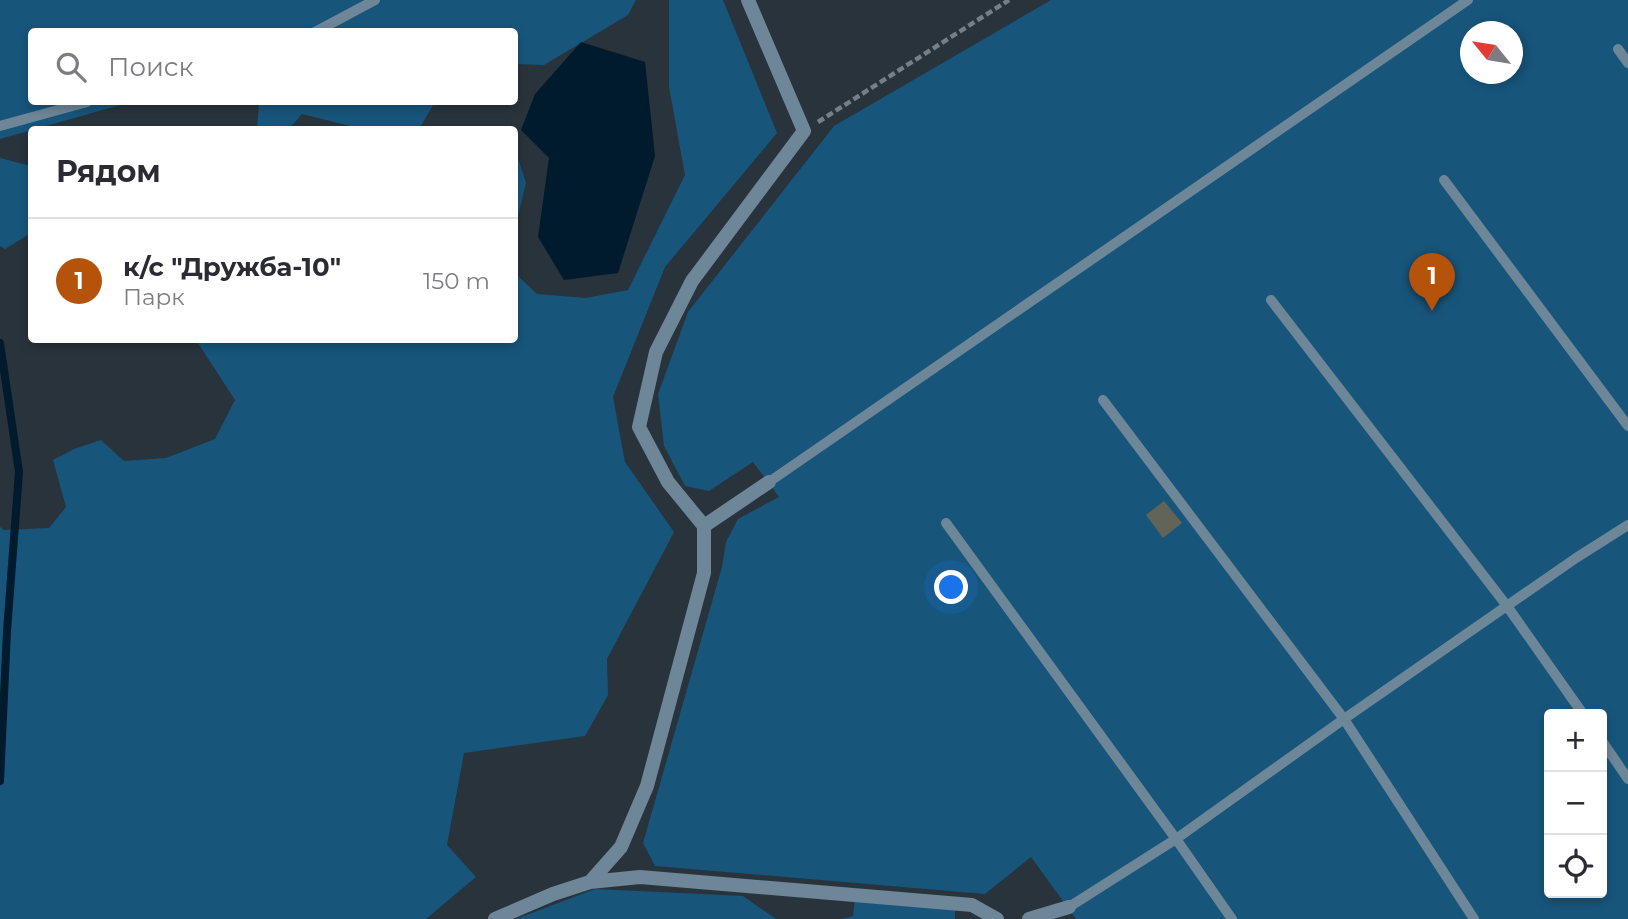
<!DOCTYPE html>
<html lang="ru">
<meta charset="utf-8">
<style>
:root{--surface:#fff;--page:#f7f7f7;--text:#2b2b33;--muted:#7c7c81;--line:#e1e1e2;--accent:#b45309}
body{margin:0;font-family:Montserrat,sans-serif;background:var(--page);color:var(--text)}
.controls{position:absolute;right:21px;bottom:21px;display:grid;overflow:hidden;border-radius:7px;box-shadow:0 4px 10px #0003}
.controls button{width:63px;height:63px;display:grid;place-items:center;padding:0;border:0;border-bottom:2px solid var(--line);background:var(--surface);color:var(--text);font:35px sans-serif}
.compass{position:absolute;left:1460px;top:21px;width:63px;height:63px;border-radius:50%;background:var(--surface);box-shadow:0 4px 10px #0003;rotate:300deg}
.you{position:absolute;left:952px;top:588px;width:24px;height:24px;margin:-18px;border:5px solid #fff;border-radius:50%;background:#1a73e8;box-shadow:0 0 0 10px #1a73e833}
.badge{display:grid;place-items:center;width:46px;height:46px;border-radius:50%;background:var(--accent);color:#fff;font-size:23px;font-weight:700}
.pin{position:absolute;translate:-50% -58px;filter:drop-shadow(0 2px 4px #0008)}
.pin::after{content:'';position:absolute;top:37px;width:24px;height:21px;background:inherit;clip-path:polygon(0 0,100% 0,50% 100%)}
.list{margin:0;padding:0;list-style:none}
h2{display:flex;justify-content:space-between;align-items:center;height:91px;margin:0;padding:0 28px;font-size:30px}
h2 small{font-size:23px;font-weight:400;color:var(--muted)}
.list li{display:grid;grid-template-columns:46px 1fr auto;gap:21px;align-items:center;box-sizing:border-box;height:126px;padding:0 28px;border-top:2px solid var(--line)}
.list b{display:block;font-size:26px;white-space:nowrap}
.list p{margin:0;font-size:23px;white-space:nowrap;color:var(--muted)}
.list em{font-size:23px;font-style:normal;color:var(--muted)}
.icon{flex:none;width:38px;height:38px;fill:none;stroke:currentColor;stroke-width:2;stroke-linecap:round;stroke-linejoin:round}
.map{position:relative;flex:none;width:1628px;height:919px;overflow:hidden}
.search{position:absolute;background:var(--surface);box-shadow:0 4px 10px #0003;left:28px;top:28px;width:490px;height:77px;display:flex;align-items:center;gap:18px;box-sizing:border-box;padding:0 24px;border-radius:7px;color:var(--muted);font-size:26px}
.panel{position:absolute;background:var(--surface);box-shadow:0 4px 10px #0003;left:28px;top:126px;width:490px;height:217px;border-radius:7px}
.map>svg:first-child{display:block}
.green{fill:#17557b;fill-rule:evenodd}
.water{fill:#001a2e}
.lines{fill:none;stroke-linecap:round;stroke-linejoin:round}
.stream{stroke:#001a2e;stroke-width:8}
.building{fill:#616456}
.path{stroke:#767f86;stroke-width:4.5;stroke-dasharray:7 3.5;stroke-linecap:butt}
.service{stroke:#6d8698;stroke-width:10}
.minor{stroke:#6d8698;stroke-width:14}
</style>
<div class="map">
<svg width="1628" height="919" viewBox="0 0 1628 919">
<rect width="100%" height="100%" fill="#28333c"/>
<path class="green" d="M0,0H636L628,15L544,65L515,64L514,32H32V102H131L0,139Z
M669,0H723L777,133L665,267L613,397L625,462L674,532L607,659L608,695L585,736L464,753L447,845L476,877L426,919H0V527L4,530L49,528L66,507L53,460L74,449L101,440L124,461L166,458L215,439L235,400L196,340H514L515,273L537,294L586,298L628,290L685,175L669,87Z
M1051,0H1628V919H1076L1031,857L985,894L655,866L643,843L722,567L726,542L738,519L779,497L753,462L709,491L685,486L664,446L658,394L688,312L834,126ZM1470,32H1512V74H1470ZM1549,714H1602V893H1549Z
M259,102H435L419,129H362L302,114L289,129H257Z
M515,149L526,183L515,228Z
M0,158L31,166V233L5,249L0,246Z
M595,889L743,896L776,919H516Z
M855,897L955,909V919H841L853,916Z"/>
<path class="water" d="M581,42L645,62L655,156L618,273L564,280L538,237L549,158L521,130L535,94Z"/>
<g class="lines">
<path class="stream" d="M0,343L19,472L7,631L0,781"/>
</g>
<path class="building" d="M1164,501L1182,523L1163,538L1146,515Z"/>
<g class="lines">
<path class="path" d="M818,122L1009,0"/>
<path class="service" d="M315,32L375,0
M1618,49L1628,63
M0,126L87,102
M1444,180L1628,426
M1271,300L1507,606L1583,714
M1103,400L1344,719L1474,919
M769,482L1468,0
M946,523L1176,839L1232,919
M1602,741L1628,779
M1069,907L1176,839L1344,719L1576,558L1628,525"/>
<path class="minor" d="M704,526L769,482
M590,882L621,847L647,786L704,573V526L668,482L639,427L656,352L692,281L804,131L748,0
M495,919L553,894L590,882L640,877L972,905L997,919
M1029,919L1069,907"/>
</g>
</svg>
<div class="controls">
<button>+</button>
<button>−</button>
<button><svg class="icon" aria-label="locate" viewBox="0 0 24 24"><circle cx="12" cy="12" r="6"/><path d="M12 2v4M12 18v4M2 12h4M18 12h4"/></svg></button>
</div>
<svg class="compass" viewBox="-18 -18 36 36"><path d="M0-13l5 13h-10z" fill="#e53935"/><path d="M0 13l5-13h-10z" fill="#7c7c81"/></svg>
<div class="you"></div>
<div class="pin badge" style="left:1432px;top:311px">1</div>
<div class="search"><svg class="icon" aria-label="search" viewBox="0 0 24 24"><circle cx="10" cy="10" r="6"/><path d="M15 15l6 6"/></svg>Поиск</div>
<section class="panel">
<h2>Рядом<small></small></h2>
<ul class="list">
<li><span class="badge">1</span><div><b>к/с &quot;Дружба-10&quot;</b><p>Парк</p></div><em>150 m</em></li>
</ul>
</section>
</div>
